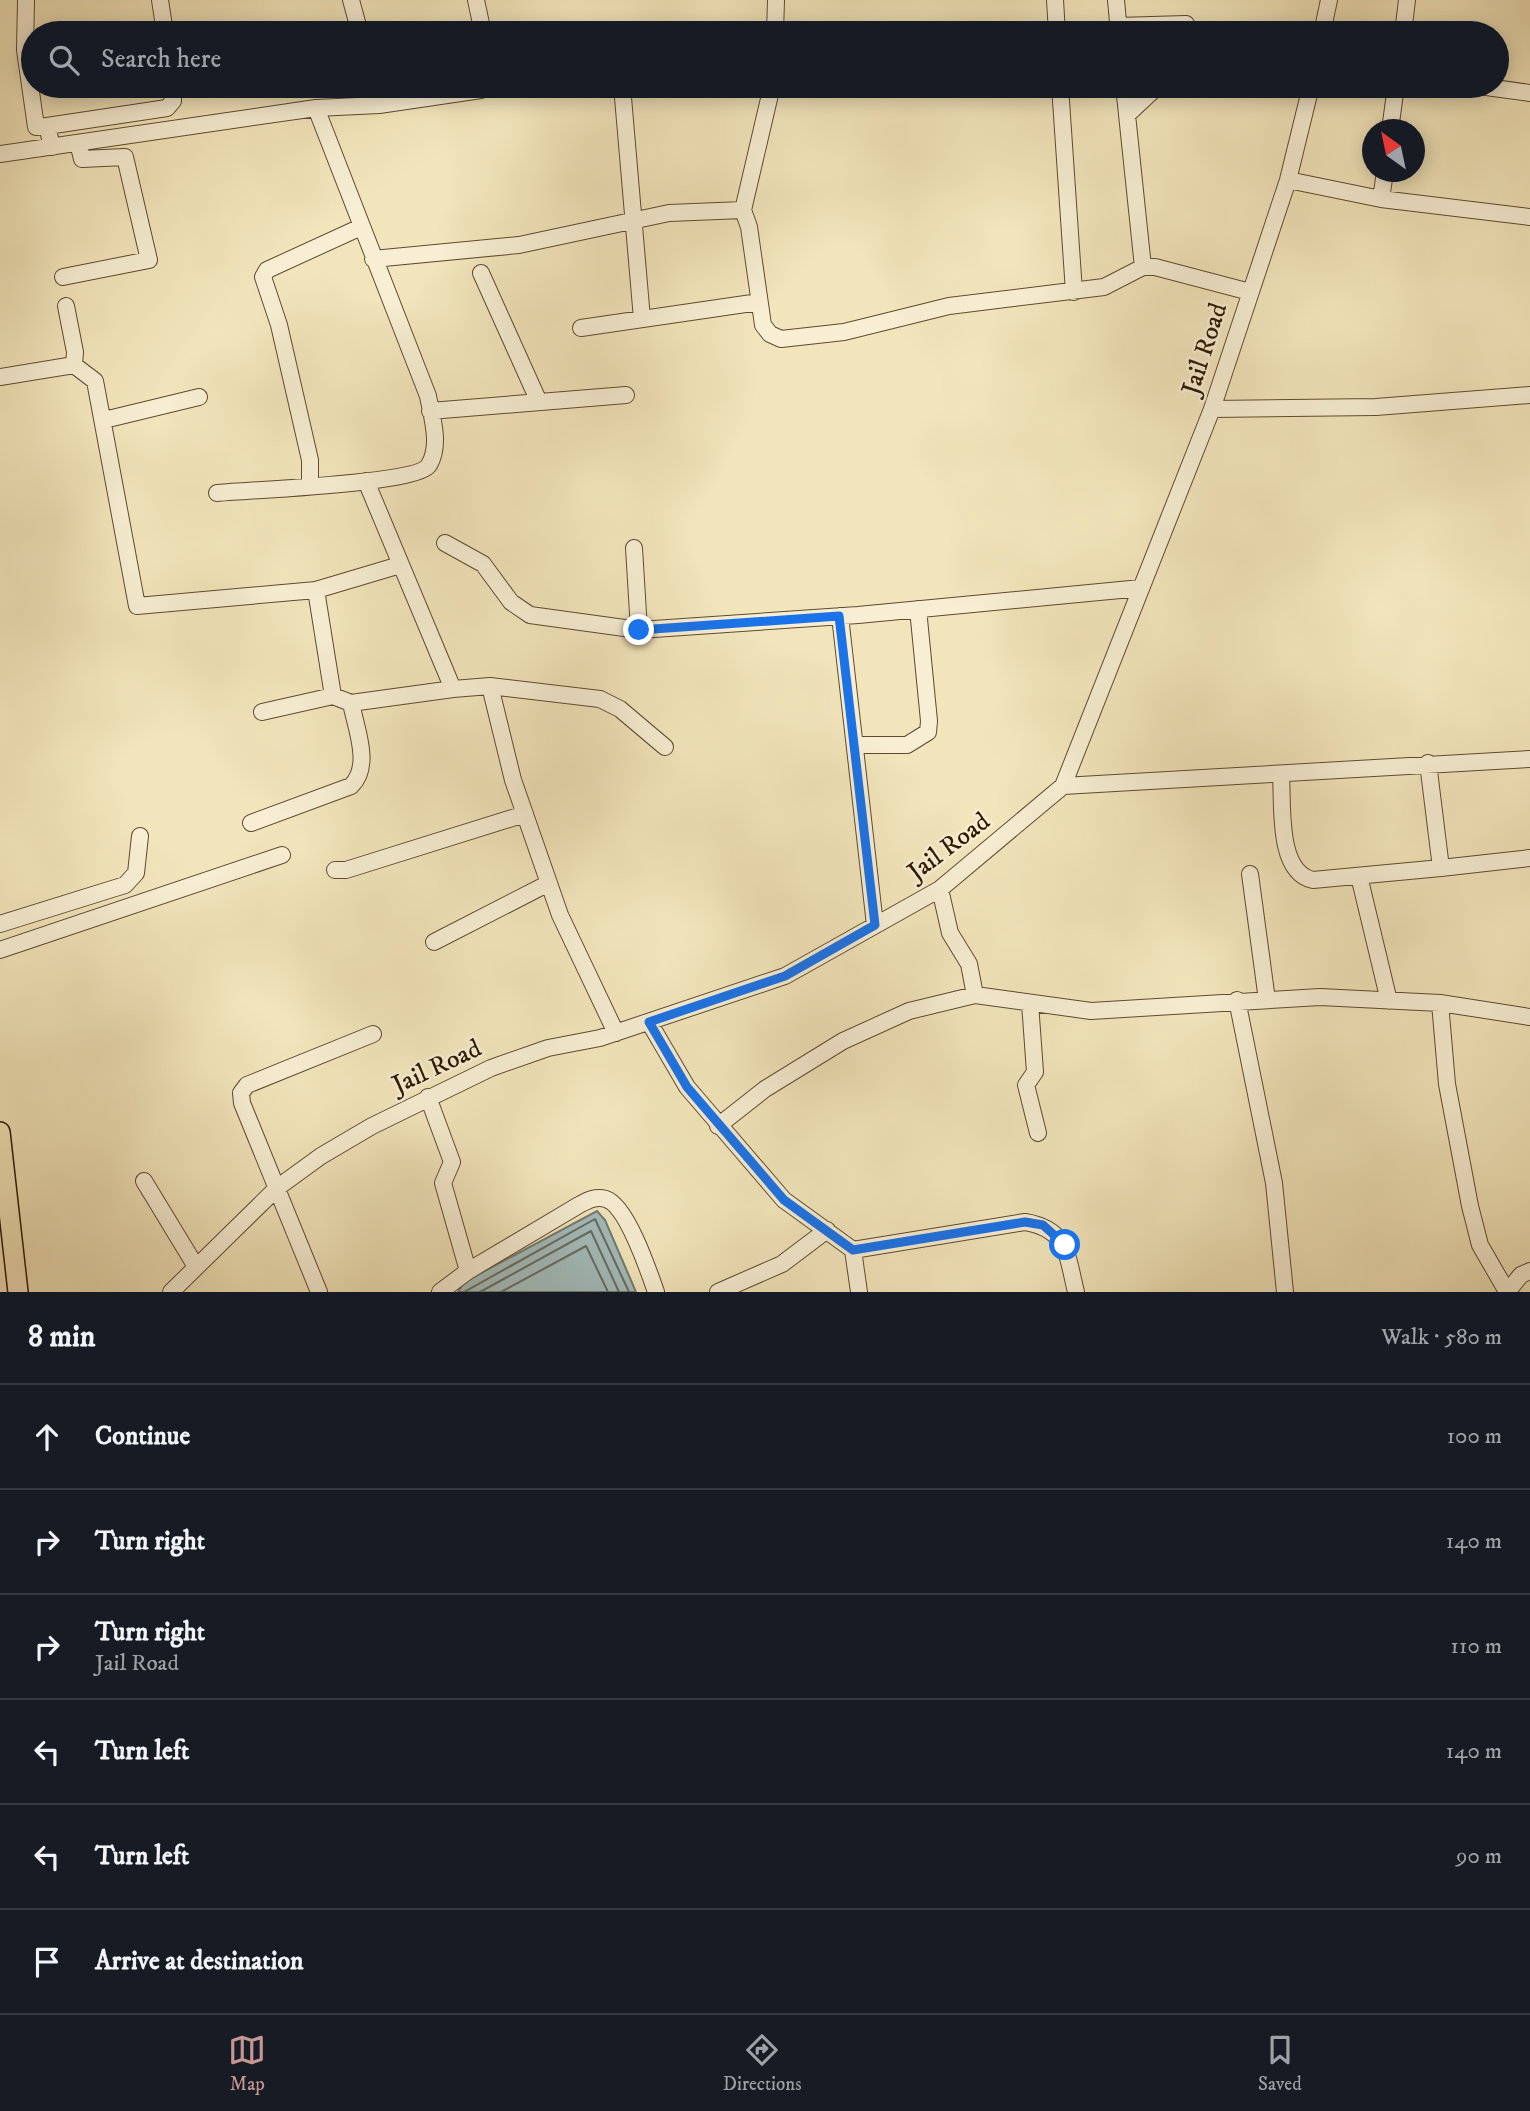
<!DOCTYPE html>
<meta charset="utf-8">
<style>
:root{--surface:#171b24;--page:#20242c;--text:#f1f3f6;--muted:#9ea1a6;--line:#363941;--accent:#c59692}
body{margin:0;font-family:"IM FELL DW Pica",serif;background:var(--page);color:var(--text)}
.compass{position:absolute;left:1362px;top:119px;width:63px;height:63px;border-radius:50%;background:var(--surface);box-shadow:0 4px 18px #0003;rotate:327deg}
.stop{position:absolute;width:21px;height:21px;margin:-16px;border:5px solid #1a73e8;border-radius:50%;background:#fff}
.stop.end{background:#1a73e8;border-color:#fff;box-shadow:0 2px 7px #0008}
.list{margin:0;padding:0;list-style:none}
h2{display:flex;justify-content:space-between;align-items:center;height:91px;margin:0;padding:0 28px;font-size:30px}
h2 small{font-size:23px;font-weight:400;color:var(--muted)}
.list li{display:grid;grid-template-columns:46px 1fr auto;gap:21px;align-items:center;box-sizing:border-box;height:105px;padding:0 28px;border-top:2px solid var(--line)}
.list b{display:block;font-size:26px;white-space:nowrap}
.list p{margin:0;font-size:23px;white-space:nowrap;color:var(--muted)}
.list em{font-size:23px;font-style:normal;color:var(--muted)}
.icon{flex:none;width:38px;height:38px;fill:none;stroke:currentColor;stroke-width:2;stroke-linecap:round;stroke-linejoin:round}
.map{position:relative;flex:none;width:1530px;height:1292px;overflow:hidden}
.search{position:absolute;background:var(--surface);box-shadow:0 4px 18px #0003;left:21px;right:21px;top:21px;height:77px;display:flex;align-items:center;gap:18px;box-sizing:border-box;padding:0 24px;border-radius:38px;color:var(--muted);font-size:26px}
.sheet{height:721px;background:var(--surface)}
nav{display:flex;justify-content:space-around;align-items:center;box-sizing:border-box;height:98px;border-top:2px solid var(--line);background:var(--surface);font-size:19px;color:var(--muted)}
nav a{display:grid;justify-items:center;gap:4px}
nav .on{color:var(--accent)}
.map>svg:first-child{display:block}
.water{fill:#a2bcbc;stroke:#737a71;stroke-width:2}
.lines{fill:none;stroke-linecap:round;stroke-linejoin:round}
.shore{stroke:#676a5e;stroke-width:2}
.minor-casing{stroke:#5e4a30;stroke-width:18}
.major-casing{stroke:#2c1701;stroke-width:22}
.minor{stroke:#f7eed3;stroke-width:16}
.major{stroke:#f2e5bb;stroke-width:19}
.route{stroke:#1a73e8;stroke-width:9}
.labels{text-anchor:middle;dominant-baseline:central;stroke-width:5;stroke-linejoin:round;paint-order:stroke}
.street-label{font-size:26px;fill:#2c1701;stroke:#f7eed3}
</style>
<div class="map">
<svg width="1530" height="1292" viewBox="0 0 1530 1292">
<rect width="100%" height="100%" fill="#f2e5bb"/>
<filter id="stains"><feTurbulence type="fractalNoise" baseFrequency=".00286" numOctaves="4"/><feColorMatrix values="0 0 0 0 .2 0 0 0 0 .09 0 0 0 0 .02 0 0 0 .5 -.17"/></filter>
<radialGradient id="worn" r=".72"><stop offset=".6" stop-color="#630" stop-opacity="0"/><stop offset="1" stop-color="#630" stop-opacity=".3"/></radialGradient>
<path class="water" d="M597,1211L605,1220L636,1292H458L464,1282Z"/>
<g class="lines">
<path class="shore" d="M464,1292L595,1219L629,1292
M480,1292L591,1231L619,1292
M501,1292L586,1246L608,1292"/>
<defs>
<path id="minor" d="M26,0L25,50L36,127L47,126L52,147
M160,0L165,33
M351,0L360,33
M476,0L483,33
M1055,0L1057,33
M1116,0L1119,33
M1118,26L1186,24L1192,33
M775,33L776,0
M1322,33L1329,0
M1403,33L1407,0
M622,86L642,319
M1060,86L1074,292
M1124,86L1143,267
M1479,86L1530,93
M379,105L481,90L486,86
M316,108L379,105L374,86
M1127,115L1158,86
M47,126L167,108L173,101V86
M1390,130L1396,86
M0,154L316,108L428,396C432,418 441,445 429,465C417,484 247,490 217,493
M1288,180L1381,199L1530,217
M1381,199L1385,172
M743,210L772,86
M373,259L519,245L669,213L743,210L749,227L763,325L770,334L781,339L844,332L949,306L1104,287L1143,267H1155L1250,292
M481,273L539,402
M63,277L149,260L125,157L82,159L78,143
M581,328L759,302
M74,365L95,381L137,606L316,590L400,565
M0,377L74,365L75,352L66,306
M1212,409L1376,407L1530,395
M430,411L626,395
M104,420L199,397
M366,481L453,689L490,686L513,780L560,915L616,1033
M310,486V460L279,325L263,277L267,270L361,227
M445,543L483,564L511,602L530,615L639,630
M634,548L639,630L858,615L1141,588
M316,590L333,696L351,703L453,689
M840,616L875,925
M490,686L600,699L620,709L665,747
M262,712L333,696
M855,745H907L928,732L929,721L918,609
M1428,763L1441,868L1530,858
M1281,775C1283,807 1277,872 1313,880L1441,868
M1063,786L1530,759
M251,823L351,786C372,766 356,729 351,703
M335,870H346L525,814
M1250,874L1267,1000
M1359,876L1389,1001
M0,924L125,885L136,873L140,836
M434,942L549,883
M0,950L282,855
M975,995L1091,1011L1320,997L1440,1003L1530,1017
M1237,1000L1274,1183L1285,1292
M1030,1003L1035,1072L1026,1085L1038,1133
M1440,1003L1447,1084L1470,1206L1480,1245L1506,1290
M649,1022L687,1087L784,1200L853,1250L1025,1222C1068,1229 1067,1256 1076,1292
M428,1097L452,1162L443,1183L468,1271L440,1292
M718,1126L765,1089L843,1041L909,1011L975,995L969,964L950,933L940,889
M144,1181L195,1265
M853,1250L859,1292
M468,1271L579,1205C588,1200 596,1196 606,1199C627,1206 649,1272 656,1292
M171,1292L277,1188L321,1156L372,1126L491,1068L548,1048L600,1038L785,976L940,889L1063,786L1212,409L1288,180L1311,86
M319,1292L242,1103L241,1093L247,1085L373,1034
M718,1292L782,1264L827,1230
M1507,1292L1521,1275L1530,1271"/>
<path id="major" d="M0,1132L18,1292"/>
</defs>
<use href="#minor" class="minor-casing"/>
<use href="#major" class="major-casing"/>
<use href="#minor" class="minor"/>
<use href="#major" class="major"/>
</g>
<g class="lines">
<path class="route" d="M639,630L839,616L875,925L785,976L649,1022L687,1087L784,1200L853,1250L1025,1222L1043,1225L1065,1245"/>
</g>
<g class="labels">
<g class="street-label">
<text transform="translate(1205 349) rotate(-72)">Jail Road</text>
<text transform="translate(949 847) rotate(-37)">Jail Road</text>
<text transform="translate(437 1067) rotate(-25)">Jail Road</text>
</g>
</g>
<rect width="100%" height="100%" filter="url(#stains)"/>
<rect width="100%" height="100%" fill="url(#worn)"/>
</svg>
<svg class="compass" viewBox="-18 -18 36 36"><path d="M0-13l5 13h-10z" fill="#e53935"/><path d="M0 13l5-13h-10z" fill="#9ea1a6"/></svg>
<div class="stop" style="left:1065px;top:1245px"></div>
<div class="stop end" style="left:639px;top:630px"></div>
<div class="search"><svg class="icon" aria-label="search" viewBox="0 0 24 24"><circle cx="10" cy="10" r="6"/><path d="M15 15l6 6"/></svg>Search here</div>
</div>
<section class="sheet">
<h2>8 min<small>Walk · 580 m</small></h2>
<ul class="list">
<li><svg class="icon" aria-label="ahead" viewBox="0 0 24 24"><path d="M12 20V5M6 11l6-6 6 6"/></svg><div><b>Continue</b></div><em>100 m</em></li>
<li><svg class="icon" aria-label="right" viewBox="0 0 24 24"><path d="M7 20v-9h11M14 6l5 5-5 5"/></svg><div><b>Turn right</b></div><em>140 m</em></li>
<li><svg class="icon" aria-label="right" viewBox="0 0 24 24"><path d="M7 20v-9h11M14 6l5 5-5 5"/></svg><div><b>Turn right</b><p>Jail Road</p></div><em>110 m</em></li>
<li><svg class="icon" aria-label="left" viewBox="0 0 24 24"><path d="M17 20v-9H6M10 6l-5 5 5 5"/></svg><div><b>Turn left</b></div><em>140 m</em></li>
<li><svg class="icon" aria-label="left" viewBox="0 0 24 24"><path d="M17 20v-9H6M10 6l-5 5 5 5"/></svg><div><b>Turn left</b></div><em>90 m</em></li>
<li><svg class="icon" aria-label="arrive" viewBox="0 0 24 24"><path d="M6 21V4h12l-3 4 3 4H6"/></svg><div><b>Arrive at destination</b></div></li>
</ul>
</section>
<nav>
<a class="on"><svg class="icon" aria-label="map" viewBox="0 0 24 24"><path d="M3 6l6-2 6 2 6-2v14l-6 2-6-2-6 2zM9 4v14M15 6v14"/></svg>Map</a>
<a><svg class="icon" aria-label="directions" viewBox="0 0 24 24"><path d="M12 3l9 9-9 9-9-9zM9 14v-3h6M13 9l2 2-2 2"/></svg>Directions</a>
<a><svg class="icon" aria-label="saved" viewBox="0 0 24 24"><path d="M7 4h10v16l-5-4-5 4z"/></svg>Saved</a>
</nav>
